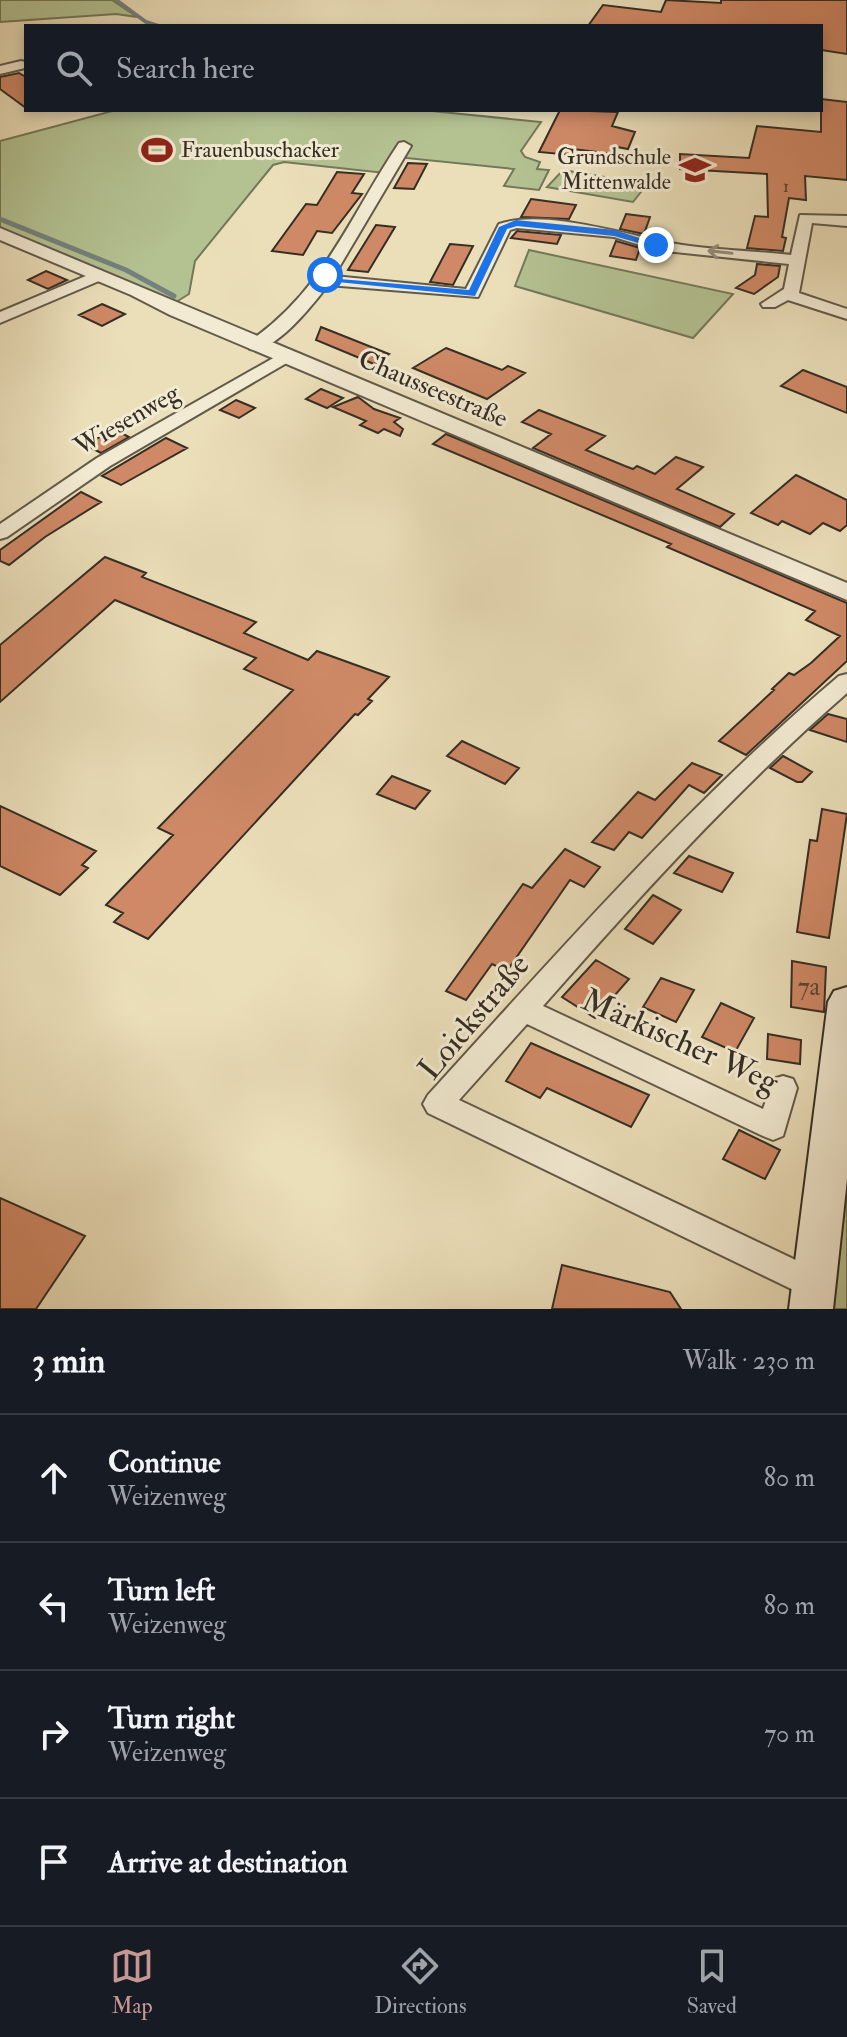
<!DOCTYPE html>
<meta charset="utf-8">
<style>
:root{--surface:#171b24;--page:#20242c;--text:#f1f3f6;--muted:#9ea1a6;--line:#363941;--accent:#c59692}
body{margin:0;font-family:"IM FELL Double Pica",serif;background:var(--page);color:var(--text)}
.stop{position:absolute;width:24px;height:24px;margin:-18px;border:6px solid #1a73e8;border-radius:50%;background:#fff}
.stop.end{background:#1a73e8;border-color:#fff;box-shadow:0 2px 8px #0008}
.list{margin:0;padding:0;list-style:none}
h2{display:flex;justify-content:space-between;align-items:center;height:104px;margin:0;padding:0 32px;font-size:34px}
h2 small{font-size:26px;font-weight:400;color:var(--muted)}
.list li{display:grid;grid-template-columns:52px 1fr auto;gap:24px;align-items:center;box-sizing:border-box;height:128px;padding:0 32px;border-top:2px solid var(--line)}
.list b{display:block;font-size:30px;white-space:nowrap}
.list p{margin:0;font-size:26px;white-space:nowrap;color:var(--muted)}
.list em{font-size:26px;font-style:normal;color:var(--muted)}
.icon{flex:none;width:44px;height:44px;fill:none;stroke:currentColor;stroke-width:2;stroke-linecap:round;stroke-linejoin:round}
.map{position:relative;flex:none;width:847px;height:1309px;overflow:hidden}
.search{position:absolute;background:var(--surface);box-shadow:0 4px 12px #0003;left:24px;right:24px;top:24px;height:88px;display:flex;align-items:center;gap:20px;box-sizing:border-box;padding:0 28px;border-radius:0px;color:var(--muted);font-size:30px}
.sheet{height:616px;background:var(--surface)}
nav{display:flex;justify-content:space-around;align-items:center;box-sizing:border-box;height:112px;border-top:2px solid var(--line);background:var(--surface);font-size:22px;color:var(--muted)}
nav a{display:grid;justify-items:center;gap:4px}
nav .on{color:var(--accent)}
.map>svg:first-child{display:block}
.green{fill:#b4c292;stroke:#74785b;stroke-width:2}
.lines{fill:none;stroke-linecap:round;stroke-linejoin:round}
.stream-far1{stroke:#74827f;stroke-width:4}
.stream{stroke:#74827f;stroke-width:5}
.building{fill:#cf8966;stroke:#352e24;stroke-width:2}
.minor-casing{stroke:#625a4a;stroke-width:4}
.tertiary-casing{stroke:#625a4a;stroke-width:4}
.secondary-casing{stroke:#352e24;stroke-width:4}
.minor{fill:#f2ead2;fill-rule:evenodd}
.tertiary{fill:#f2ead2;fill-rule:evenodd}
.secondary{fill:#f2ead2;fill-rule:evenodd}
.oneway{stroke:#948c7b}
.route{fill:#1a73e8}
.labels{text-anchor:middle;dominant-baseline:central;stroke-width:6;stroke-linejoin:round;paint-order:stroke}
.far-number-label{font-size:18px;fill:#5c4534}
.far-poi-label{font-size:22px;fill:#352e24;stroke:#f2ead2;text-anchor:start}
.street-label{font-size:26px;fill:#352e24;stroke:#f2ead2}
.near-number-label{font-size:26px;fill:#5c4534}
.near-street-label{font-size:32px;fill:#352e24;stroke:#f2ead2}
</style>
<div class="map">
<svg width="847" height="1309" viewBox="0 0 847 1309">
<rect width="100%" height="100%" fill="#ebdfba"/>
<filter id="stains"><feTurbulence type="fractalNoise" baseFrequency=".0025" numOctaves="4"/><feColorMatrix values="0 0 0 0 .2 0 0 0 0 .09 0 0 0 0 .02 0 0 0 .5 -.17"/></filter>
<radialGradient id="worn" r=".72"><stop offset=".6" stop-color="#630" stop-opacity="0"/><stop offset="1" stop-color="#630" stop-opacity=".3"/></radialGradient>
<path class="green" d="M0,0H112L137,17L116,14L0,22Z
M116,110H422L541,122L521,151L525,157L540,162L537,169L549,170L539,190L504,186L514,169L397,157L385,173L284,162L273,165L195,261L189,294L176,302L0,228V141Z
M563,170L664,187L662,190L645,187L633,202L547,187Z
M529,250L733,294L693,338L515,286Z
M847,1144V1309H824Z"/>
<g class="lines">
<path class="stream-far1" d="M116,0L146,22L158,26"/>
<path class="stream" d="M0,219L126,270L174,296"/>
</g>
<path class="building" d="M666,0L721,3V0H847V54L821,50V26H588L603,5L661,12Z
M19,73L26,77V108L0,89V77Z
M821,99L847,102V180L805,176L806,200L789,198L782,237L786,238L783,251L747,248L755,216L768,217L767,174L680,169V154L749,158L757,126L821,132Z
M560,110L618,112L612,126L635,132L628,149L617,147L614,154L573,149L571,155L539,152Z
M408,163L427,164L414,189L394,188Z
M337,172L364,174L352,193L362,194L332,233L317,231L303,255L272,251L306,204L317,205Z
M531,199L576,205L569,219L521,217Z
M626,214L650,217L644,234L620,229Z
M376,225L395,227L368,272L348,270Z
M517,231L561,235L557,244L511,238Z
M616,241L640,248L636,260L610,256Z
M450,244L473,246L453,285L430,282Z
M757,264L780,266L778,277L754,294L736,288L755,275Z
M46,271L67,280L48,289L28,280Z
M102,304L125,314L102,326L79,315Z
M321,327L389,354L374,364L316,340Z
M446,348L497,368L502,370L508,366L525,373L487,399L413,368Z
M803,370L847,387V413L781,386Z
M321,389L343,398L327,408L306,399Z
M358,397L374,409L400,418L394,422L403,429L400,436L384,429L378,433L360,425L366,421L333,407Z
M236,400L255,408L239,418L220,410Z
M539,410L605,436L586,450L625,466L633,469L637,466L655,474L676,457L703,467L677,489L734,514L720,527L533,448L551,434L522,422Z
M114,429L129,437L101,453L86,445Z
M446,434L847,603V661L746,755L719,741L774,690L772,689L789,673L794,675L811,663L840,636L806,620L815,611L667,547L671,544L433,444Z
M166,438L187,448L121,485L102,476Z
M796,475L847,500V525L840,531L823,523L810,534L782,521L778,525L751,513Z
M81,492L101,502L45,537L9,565L0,561V550Z
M105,557L146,573L142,577L256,622L244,633L308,660L317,651L389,677L368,699L372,701L358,715L355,714L148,939L114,922L123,913L106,905L173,835L158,828L293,690L244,669L256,658L115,600L0,702V645Z
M828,714L847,719V742L810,730Z
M462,741L519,768L505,784L447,756Z
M783,756L812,772L802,782H797L770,768Z
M692,763L722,775L704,793L689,785L642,838L629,832L614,850L592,842L638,792L655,800Z
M392,776L430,791L415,809L377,794Z
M0,806L96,851L82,865L88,868L60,895L0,866Z
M822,809L847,814L829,938L797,932L810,840L817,841Z
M565,849L600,867L584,887L570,880L507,971L492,964L466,1000L446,991L523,884L532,888Z
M689,856L733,873L722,892L674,873Z
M653,895L681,910L653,944L625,929Z
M596,960L629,979L595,1018L562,997Z
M792,961L826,967L824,1012L791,1007Z
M661,978L694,990L676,1022L643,1007Z
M721,1003L754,1018L735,1052L702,1037Z
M768,1034L801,1040L800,1064L767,1059Z
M531,1043L649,1095L631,1127L547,1088L540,1098L506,1081Z
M739,1130L780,1150L765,1179L723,1159Z
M0,1198L85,1236L36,1309H0Z
M562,1265L670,1292L681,1309H552Z"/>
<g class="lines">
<defs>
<path id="minor" d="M21,61L25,62V68L0,74V66Z
M404,142L411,146L334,276L466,289L499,224C541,210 613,231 656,240C699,250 747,250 791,255L800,215L847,216V226L812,223L799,293L847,309V319L788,300L775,307H763L761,304L784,289L789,264L656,250L614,237L517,228L510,230L478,297L328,285C314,303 275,354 250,349L247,345L250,341C324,290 350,216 399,143Z
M100,270L108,275L106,278L0,323V312Z
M284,352L290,353L293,357L290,361L110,466L7,537L0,539V524L97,458Z
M847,674V693C737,789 639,897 543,1006L763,1109L773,1079L783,1076L793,1079L797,1088L783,1136L773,1140L763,1136L527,1024L459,1100L825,1274L830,1285L825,1296L814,1300L428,1113L423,1104L428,1095C560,950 689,803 839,676Z"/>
<path id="tertiary" d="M0,228L847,583V600L170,315L131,295L0,240Z"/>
<path id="secondary" d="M847,987V1179L833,1309H789L828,1002L834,991Z"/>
</defs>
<use href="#minor" class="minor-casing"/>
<use href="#tertiary" class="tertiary-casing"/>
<use href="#secondary" class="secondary-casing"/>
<use href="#minor" class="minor"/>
<use href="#tertiary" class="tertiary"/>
<use href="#secondary" class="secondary"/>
</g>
<defs><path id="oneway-shaft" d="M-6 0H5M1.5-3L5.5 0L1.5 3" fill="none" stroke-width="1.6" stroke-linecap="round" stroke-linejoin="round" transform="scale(2)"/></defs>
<use class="oneway" href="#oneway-shaft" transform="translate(720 252) rotate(-174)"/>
<path class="route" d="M516,220L615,230L661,245L656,248L614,236L517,226L507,229L475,296L318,280L325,272L330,275L328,278L469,290L499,227Z"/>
<defs>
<symbol id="stadium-bare" viewBox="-9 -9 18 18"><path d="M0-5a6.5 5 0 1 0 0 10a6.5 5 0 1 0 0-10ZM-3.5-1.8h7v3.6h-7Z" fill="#8f2418" stroke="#f2ead2" stroke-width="2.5" paint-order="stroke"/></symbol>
<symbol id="school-bare" viewBox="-9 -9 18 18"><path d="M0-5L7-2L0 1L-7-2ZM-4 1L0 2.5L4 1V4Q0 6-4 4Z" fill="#8f2418" stroke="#f2ead2" stroke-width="2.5" paint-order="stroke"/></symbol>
</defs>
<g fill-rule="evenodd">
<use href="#stadium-bare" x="135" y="128" width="44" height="44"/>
<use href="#school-bare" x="673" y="148" width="44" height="44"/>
</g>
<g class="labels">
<g class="far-number-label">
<text x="786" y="186">1</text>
</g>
<g class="far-poi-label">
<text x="181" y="150">Frauenbuschacker</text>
<text x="671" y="157" text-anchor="end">Grundschule<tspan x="671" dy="25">Mittenwalde</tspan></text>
</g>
<g class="street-label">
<text transform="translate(433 389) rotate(23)">Chausseestraße</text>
<text transform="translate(127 420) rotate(-30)">Wiesenweg</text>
</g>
<g class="near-number-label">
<text x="809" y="987">7a</text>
</g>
<g class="near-street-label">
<text transform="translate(474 1017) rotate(-50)">Loickstraße</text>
<text transform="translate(680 1041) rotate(24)">Märkischer Weg</text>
</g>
</g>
<rect width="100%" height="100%" filter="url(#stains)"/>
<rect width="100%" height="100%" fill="url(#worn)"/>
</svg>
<div class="stop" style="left:325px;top:275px"></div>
<div class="stop end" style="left:656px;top:245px"></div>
<div class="search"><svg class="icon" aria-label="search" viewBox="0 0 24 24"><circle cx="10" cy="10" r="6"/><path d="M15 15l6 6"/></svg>Search here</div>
</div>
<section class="sheet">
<h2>3 min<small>Walk · 230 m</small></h2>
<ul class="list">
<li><svg class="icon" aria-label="ahead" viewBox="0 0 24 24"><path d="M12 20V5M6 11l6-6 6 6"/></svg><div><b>Continue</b><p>Weizenweg</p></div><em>80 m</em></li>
<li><svg class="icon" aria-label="left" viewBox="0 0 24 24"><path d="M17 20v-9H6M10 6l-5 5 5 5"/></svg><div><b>Turn left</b><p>Weizenweg</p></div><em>80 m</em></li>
<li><svg class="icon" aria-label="right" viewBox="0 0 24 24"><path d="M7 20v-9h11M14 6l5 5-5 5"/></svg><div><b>Turn right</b><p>Weizenweg</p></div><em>70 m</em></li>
<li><svg class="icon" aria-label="arrive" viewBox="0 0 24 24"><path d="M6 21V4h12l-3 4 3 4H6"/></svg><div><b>Arrive at destination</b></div></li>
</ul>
</section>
<nav>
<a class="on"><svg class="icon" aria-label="map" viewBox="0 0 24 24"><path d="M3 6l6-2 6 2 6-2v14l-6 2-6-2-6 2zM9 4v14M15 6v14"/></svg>Map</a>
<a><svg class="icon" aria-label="directions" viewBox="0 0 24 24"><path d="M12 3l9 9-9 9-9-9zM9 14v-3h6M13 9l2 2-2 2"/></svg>Directions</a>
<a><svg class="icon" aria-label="saved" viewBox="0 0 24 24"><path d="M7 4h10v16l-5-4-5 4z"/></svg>Saved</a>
</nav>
